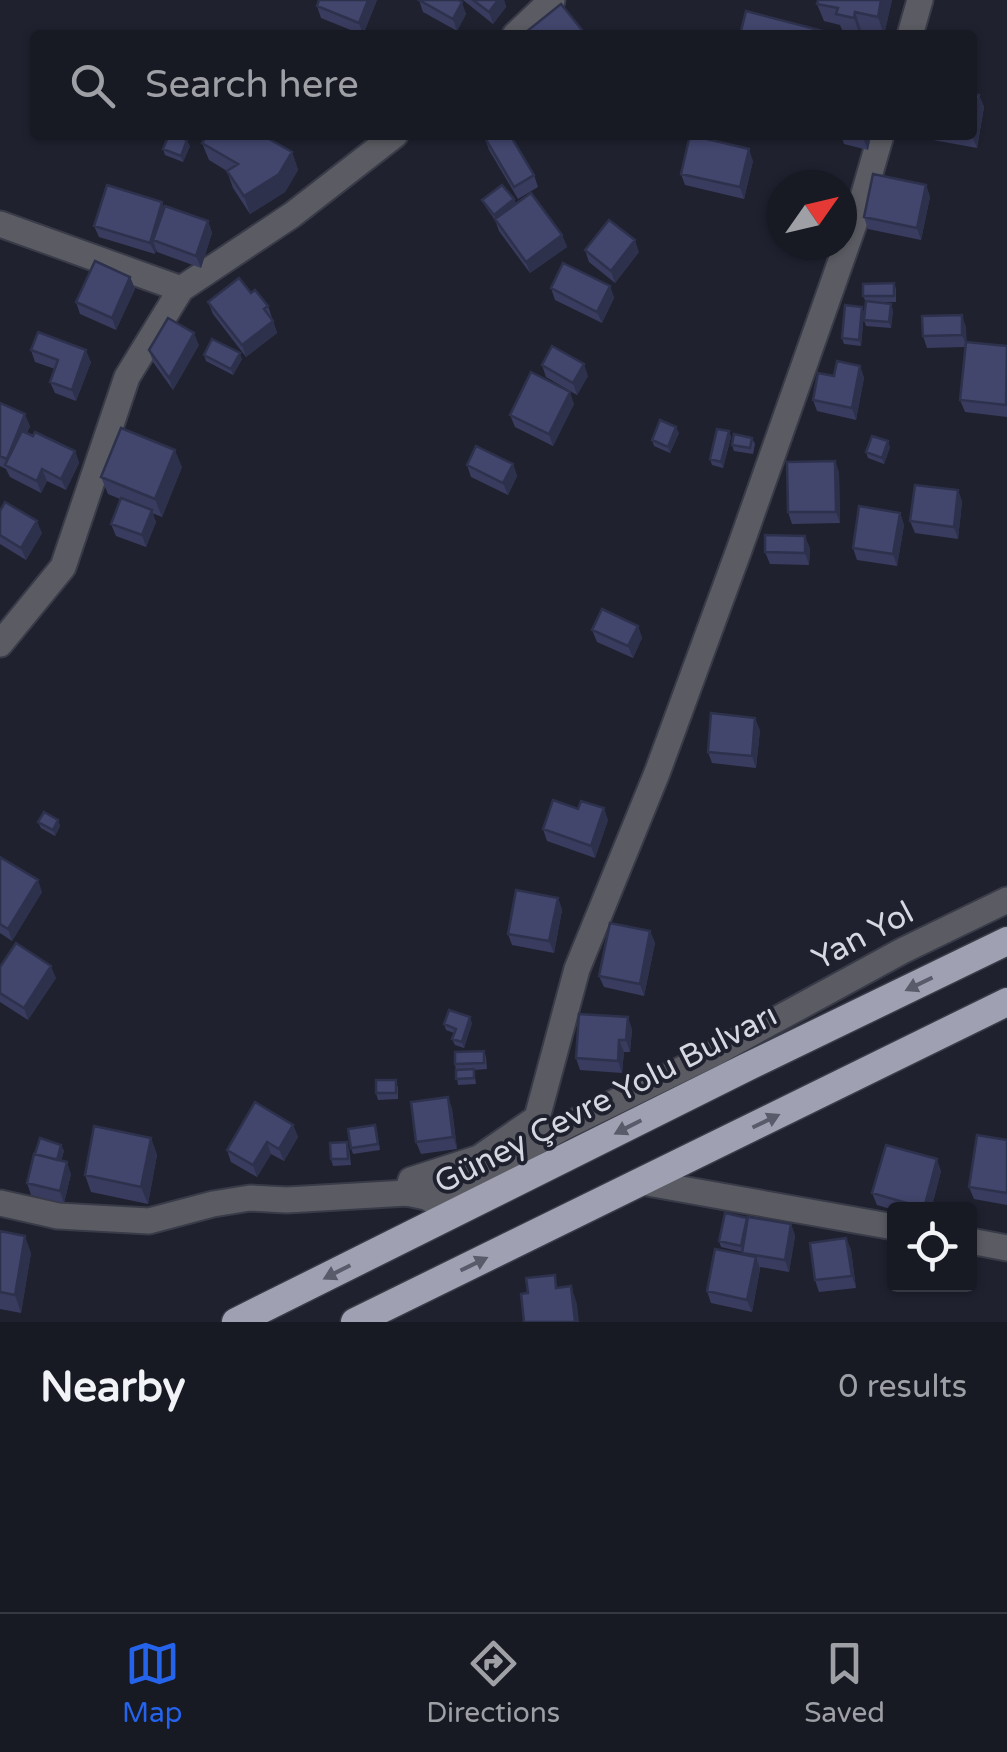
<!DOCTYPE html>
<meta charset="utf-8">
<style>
:root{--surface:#171923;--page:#242630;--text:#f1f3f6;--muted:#9ea0a6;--line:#363841;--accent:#2563eb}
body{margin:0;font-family:"Varela Round",sans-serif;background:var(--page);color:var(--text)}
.controls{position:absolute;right:30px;bottom:30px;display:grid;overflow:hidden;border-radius:10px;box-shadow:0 2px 8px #0004}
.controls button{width:90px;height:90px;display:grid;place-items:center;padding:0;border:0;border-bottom:2px solid var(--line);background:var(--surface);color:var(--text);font:50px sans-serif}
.compass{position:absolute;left:767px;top:170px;width:90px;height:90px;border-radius:50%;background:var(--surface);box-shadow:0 2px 8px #0004;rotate:56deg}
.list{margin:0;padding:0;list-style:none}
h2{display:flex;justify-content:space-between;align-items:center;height:130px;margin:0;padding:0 40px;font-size:42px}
h2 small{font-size:32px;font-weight:400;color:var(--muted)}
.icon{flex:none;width:55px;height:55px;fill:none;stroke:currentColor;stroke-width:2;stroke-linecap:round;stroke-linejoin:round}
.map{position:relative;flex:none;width:1007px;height:1322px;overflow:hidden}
.search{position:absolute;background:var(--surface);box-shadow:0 2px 8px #0004;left:30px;right:30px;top:30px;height:110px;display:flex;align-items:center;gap:25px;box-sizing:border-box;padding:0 35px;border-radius:10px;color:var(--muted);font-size:38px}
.sheet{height:290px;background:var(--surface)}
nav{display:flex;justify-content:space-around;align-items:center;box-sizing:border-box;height:140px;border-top:2px solid var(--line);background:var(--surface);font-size:28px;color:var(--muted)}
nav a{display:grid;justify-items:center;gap:5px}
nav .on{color:var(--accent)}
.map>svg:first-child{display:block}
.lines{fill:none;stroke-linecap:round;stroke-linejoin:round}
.minor-casing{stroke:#393b48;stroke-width:29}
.tertiary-casing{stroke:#393b48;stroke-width:29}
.trunk-casing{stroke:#393b48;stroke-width:31}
.minor{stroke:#5b5c63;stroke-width:25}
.tertiary{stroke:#5b5c63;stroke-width:25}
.trunk{stroke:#9fa0b1;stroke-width:28}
.wall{fill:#393c5e}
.shaded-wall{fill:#2e314c}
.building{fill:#42466d;stroke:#2e314c;stroke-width:2.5}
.oneway{fill:#595a6a}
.labels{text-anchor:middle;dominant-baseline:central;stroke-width:8;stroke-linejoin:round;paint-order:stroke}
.street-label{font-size:32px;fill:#d6d8e1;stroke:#1f212f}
</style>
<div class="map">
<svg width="1007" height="1322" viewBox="0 0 1007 1322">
<rect width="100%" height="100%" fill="#1f212f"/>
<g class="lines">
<defs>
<path id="minor" d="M910,35L920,0
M0,224L181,289
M407,1193L411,1180L479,1158L537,1118L577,969L657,773L739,550L861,204L881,135"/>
<path id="tertiary" d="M515,35L552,0
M0,644L63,567L127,377L181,289L292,215L395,135
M642,1182L894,1227
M431,1200L564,1127L715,1053L902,951L1007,900
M0,1203L58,1216L149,1221L213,1204L250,1198L287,1200L407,1193L445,1201
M970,1241L1007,1248"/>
<path id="trunk" d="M236,1322L745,1068L1007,941
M355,1322L1007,1002"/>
</defs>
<use href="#minor" class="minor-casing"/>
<use href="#tertiary" class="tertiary-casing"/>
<use href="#trunk" class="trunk-casing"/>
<use href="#minor" class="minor"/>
<use href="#tertiary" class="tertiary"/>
<use href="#trunk" class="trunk"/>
</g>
<path class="wall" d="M319,0H377L363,35L321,18L317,6Z
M419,0H460L466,14L457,31L423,12Z
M463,0H504L506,7L493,24Z
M818,0H892L884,35L861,30L860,35L843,32L840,25L824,21L817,4Z
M979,95L984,107L977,148L933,140L932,135H972Z
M841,135H871L868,150L844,144Z
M485,138L534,175L538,187L518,199L489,150Z
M202,143L292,152L298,170L285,192L250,214L233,188L227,171L209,160Z
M190,146L183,162L165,155L163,149Z
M753,161L744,199L685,185L681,174Z
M926,185L930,197L921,240L868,229L864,217Z
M514,199L516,204L562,235L567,247L530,273L499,231L495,220L485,206L482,200Z
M164,207L208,221L212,233L201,268L157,252L156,249L155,254L99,237L94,226Z
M585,250L639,252L615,283L589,262Z
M130,277L135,289L116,330L80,314L76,302Z
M894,283L896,289V302H870L893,310L891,328L866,326L864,320L866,302L863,296Z
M610,286L614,298L602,323L555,300L551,288Z
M251,293L268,306L277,333L246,357L213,314L208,302Z
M862,307L864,313L861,346L844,344L842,338Z
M966,327V342L1007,346V417L965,412L960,400L965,347L927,348L923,336Z
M199,345L173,390L153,362L149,350Z
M31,350L91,362L76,401L55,393L50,382L55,369L35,362Z
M204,355L242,359L233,375L206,361Z
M542,365L588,376L577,395L546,377Z
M860,366L864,378L856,420L817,411L813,400L834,376Z
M0,403L30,426L27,433L75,451L79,463L66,490L47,481L41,493L10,477L6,469L0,466Z
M574,404L553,446L515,427L510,415Z
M729,431L731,437L723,468L712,465L710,459Z
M679,433L670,453L654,446L652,440Z
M752,438L755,444L753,454L734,451L732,445Z
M890,447L884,464L868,458L866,452Z
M835,461L839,473L840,523L792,524L788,512Z
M513,464L517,476L508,495L471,477L467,465Z
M182,467L162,517L152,513L156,522L146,547L116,536L111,524L120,499L108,494L101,477Z
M958,490L962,502L958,539L915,533L910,521Z
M0,511L42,533L26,560L0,544Z
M900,513L904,525L897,566L857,560L853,548Z
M810,548L809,565L770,564L765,552Z
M638,626L642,638L633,658L597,642L592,630Z
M760,730L756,768L712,763L708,752Z
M58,820L60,826L55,836L41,828L38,822Z
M608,820L595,858L547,841L543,829Z
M0,857L42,892L12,941L0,933Z
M558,898L562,910L554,953L512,945L508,934Z
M650,931L655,943L644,996L604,987L599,976Z
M0,967L56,978L28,1020L0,1002Z
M472,1023L464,1048L455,1045L452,1039L454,1033L446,1030L444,1024Z
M632,1029L630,1052H624L622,1073L580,1070L576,1058Z
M484,1051L486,1057L487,1069L474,1070L476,1084L458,1085L455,1064Z
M398,1086V1099L378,1100L376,1093Z
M448,1097L452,1109L457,1149L421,1154L416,1142Z
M293,1125L298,1137L284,1161L271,1154L257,1177L231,1162L227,1150Z
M377,1131L380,1150L353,1154L351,1148Z
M151,1138L157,1155L148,1204L91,1192L85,1175Z
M1007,1140V1205L974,1199L969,1187Z
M61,1145L64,1151L61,1161L71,1174L64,1203L31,1195L27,1183Z
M349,1148L351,1165L333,1166L331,1159Z
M941,1171L931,1210H894L877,1205L872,1193Z
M747,1218L791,1224L795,1236L789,1272L760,1267V1269L752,1312L711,1303L707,1291L743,1255L742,1252L721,1247L719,1241Z
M0,1231L31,1253L21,1313L0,1309Z
M846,1238L851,1250L856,1288L819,1292L815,1280Z"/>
<path class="shaded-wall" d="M368,0H377L363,35L359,23Z
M498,0H504L506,7L493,24L489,12Z
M881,0H892L884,35L878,17Z
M462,2L466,14L457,31L453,19Z
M855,12L861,30L860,35L854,18Z
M979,95L984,107L977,148L972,136Z
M864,135H871L868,150L863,138Z
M187,140L190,146L183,162L181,156Z
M749,149L753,161L744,199L740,187Z
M292,152L298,170L285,192L250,214L244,196Z
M926,185L930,197L921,240L917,228Z
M514,199L516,205L496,221L494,215Z
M162,202L167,214L153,240L156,249L155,254L150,243Z
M208,221L212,233L201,268L196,256Z
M562,235L567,247L530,273L526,262Z
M635,240L639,252L615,283L611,271Z
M130,277L135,289L116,330L112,318Z
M610,286L614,298L602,323L597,312Z
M891,304L893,310L891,328L889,322Z
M862,307L864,313L861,346L859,340Z
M962,315L966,327L967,347L962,335Z
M273,321L277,333L246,357L242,345Z
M194,333L199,345L173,390L169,378Z
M86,350L91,362L76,401L72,390Z
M240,353L242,359L233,375L231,369Z
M584,364L588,376L577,395L573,383Z
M860,366L864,378L856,420L852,408Z
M570,392L574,404L553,446L549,434Z
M25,414L30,426L12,469L7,459Z
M676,427L679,433L670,453L668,447Z
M729,431L731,437L723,468L721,462Z
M888,441L890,447L884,464L882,458Z
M175,450L182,467L162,517L155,499Z
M75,451L79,463L66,490L61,479Z
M835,461L839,473L840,523L836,512Z
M513,464L517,476L508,495L503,483Z
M42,469L47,481L41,493L37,481Z
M958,490L962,502L958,539L954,527Z
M152,510L156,522L146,547L142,535Z
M900,513L904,525L897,566L893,554Z
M37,521L42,533L26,560L21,548Z
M805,536L810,548L809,565L805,553Z
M638,626L642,638L633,658L628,646Z
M755,718L760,730L756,768L752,756Z
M604,808L608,820L595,858L591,846Z
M58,820L60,826L55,836L53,830Z
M38,880L42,892L12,941L8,929Z
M558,898L562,910L554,953L549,941Z
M650,931L655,943L644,996L640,984Z
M51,966L56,978L28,1020L24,1008Z
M470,1017L472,1023L464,1048L462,1042Z
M628,1017L632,1029L630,1052L626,1040Z
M619,1040L624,1052L622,1073L618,1061Z
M448,1097L452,1109L457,1149L453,1137Z
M293,1125L298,1137L284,1161L279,1149Z
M151,1138L157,1155L148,1204L141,1187Z
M267,1142L271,1154L257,1177L253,1165Z
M61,1145L64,1151L59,1167L57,1161Z
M937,1159L941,1171L931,1210H925Z
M67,1162L71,1174L64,1203L60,1191Z
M791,1224L795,1236L789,1272L785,1260Z
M25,1236L31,1253L21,1313L15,1295Z
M846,1238L851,1250L856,1288L852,1276Z
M756,1257L760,1269L752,1312L747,1300Z
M571,1286L577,1304L579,1322H575Z"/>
<path class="building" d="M319,0H368L359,23L317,6Z
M419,0H458L462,2L453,19Z
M473,0H498L489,12Z
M818,0H881L878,17L855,12L854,18L836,14L838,8L817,4Z
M561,4L586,35H529L526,32Z
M746,11L838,35H740Z
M972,94L979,95L972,136L969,135H972Z
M169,135H175L187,140L181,156L163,149Z
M207,135H262L292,152L279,174L244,196L227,171L238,164L202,143Z
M490,135H510L534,175L514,187L485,138Z
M690,135L749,149L740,187L681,174Z
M873,174L926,185L917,228L864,217Z
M107,185L162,202L150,243L94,226Z
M502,185L514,199L494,215L482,200Z
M531,193L562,235L526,262L495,219Z
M165,206L208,221L196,256L153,240Z
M609,220L635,240L611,271L585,250Z
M95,261L130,277L112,318L76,302Z
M563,263L610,286L597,312L551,288Z
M239,278L251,293L255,290L268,306L264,309L273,321L242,345L208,302Z
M894,283V296H863V284Z
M866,301L891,304L889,322L864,320Z
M845,305L862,307L859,340L842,338Z
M962,315V335L923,336L922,316Z
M168,318L194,333L169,378L149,350Z
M38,332L86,350L72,390L50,382L58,360L31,350Z
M212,339L240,353L231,369L204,355Z
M966,342L1007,346L1006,405L960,400Z
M552,346L584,364L573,383L542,365Z
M837,361L860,366L852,408L813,400L818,373L834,376Z
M531,372L570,392L549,434L510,415Z
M0,403L25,414L7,459L0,456Z
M660,420L676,427L668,447L652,440Z
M121,428L175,450L155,499L101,477Z
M717,429L729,431L721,462L710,459Z
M22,431L33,436L35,432L75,451L61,479L42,469L37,481L5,465Z
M734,434L752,438L750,448L732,445Z
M872,436L888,441L882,458L866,452Z
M476,446L513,464L503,483L467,465Z
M835,461L836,512H788L787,462Z
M915,485L958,490L954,527L910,521Z
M121,498L152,510L142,535L111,524Z
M5,502L37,521L21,548L0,535V511Z
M859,506L900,513L893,554L853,548Z
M765,535L805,536V553L765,552Z
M602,609L638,626L628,646L592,630Z
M711,713L755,718L752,756L708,752Z
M553,800L578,809L581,801L604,808L591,846L543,829Z
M44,812L58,820L53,830L38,822Z
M0,857L38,880L8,929L0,924Z
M516,890L558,898L549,941L508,934Z
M610,923L650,931L640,984L599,976Z
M16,943L51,966L24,1008L0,993V967Z
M449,1010L470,1017L462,1042L452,1039L456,1029L444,1024Z
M579,1014L628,1017L626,1040H619L618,1061L576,1058Z
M484,1051V1063L455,1064V1052Z
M474,1069V1078L456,1079V1070Z
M376,1080H396V1093H376Z
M448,1097L453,1137L416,1142L411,1102Z
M255,1102L293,1125L279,1149L267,1142L253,1165L227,1150Z
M375,1125L378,1144L351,1148L348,1129Z
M94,1126L151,1138L141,1187L85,1175Z
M977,1135L1007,1140V1193L969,1187Z
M40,1138L61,1145L57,1160L35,1154Z
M347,1142L348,1159H331L330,1143Z
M886,1145L937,1159L924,1208L872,1193Z
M34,1154L67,1162L60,1191L27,1183Z
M725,1213L747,1218L741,1246L719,1241Z
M748,1217L791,1224L785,1260L742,1253Z
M0,1231L25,1236L15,1295L0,1292Z
M846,1238L852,1276L815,1280L810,1243Z
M715,1249L756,1257L747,1300L707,1291Z
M555,1275L556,1288L571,1286L575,1322H524L521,1294L528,1293L526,1278Z"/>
<defs><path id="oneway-solid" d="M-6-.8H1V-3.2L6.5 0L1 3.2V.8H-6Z" transform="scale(2.5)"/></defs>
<g class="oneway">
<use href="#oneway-solid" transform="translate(919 984) rotate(154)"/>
<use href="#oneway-solid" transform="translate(766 1121) rotate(-26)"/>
<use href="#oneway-solid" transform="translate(628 1127) rotate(153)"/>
<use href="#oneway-solid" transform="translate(474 1264) rotate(-26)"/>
<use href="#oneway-solid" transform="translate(337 1272) rotate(153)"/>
</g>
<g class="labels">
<g class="street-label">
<text transform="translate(863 936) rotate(-28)">Yan Yol</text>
<text transform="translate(606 1099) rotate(-27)">Güney Çevre Yolu Bulvarı</text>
</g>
</g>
</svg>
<div class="controls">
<button><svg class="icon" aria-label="locate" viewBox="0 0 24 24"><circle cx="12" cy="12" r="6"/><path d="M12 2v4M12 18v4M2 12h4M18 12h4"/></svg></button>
</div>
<svg class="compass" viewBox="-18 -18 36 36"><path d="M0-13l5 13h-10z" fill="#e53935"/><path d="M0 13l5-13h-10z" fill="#9ea0a6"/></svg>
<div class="search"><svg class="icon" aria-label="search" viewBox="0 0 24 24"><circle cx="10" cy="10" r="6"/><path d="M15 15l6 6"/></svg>Search here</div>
</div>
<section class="sheet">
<h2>Nearby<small>0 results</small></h2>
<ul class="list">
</ul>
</section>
<nav>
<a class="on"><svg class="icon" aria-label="map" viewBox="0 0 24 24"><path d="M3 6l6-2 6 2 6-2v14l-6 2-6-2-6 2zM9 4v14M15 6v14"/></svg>Map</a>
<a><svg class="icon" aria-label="directions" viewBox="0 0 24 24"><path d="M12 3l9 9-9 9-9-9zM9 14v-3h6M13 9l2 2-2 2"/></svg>Directions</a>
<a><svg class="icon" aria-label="saved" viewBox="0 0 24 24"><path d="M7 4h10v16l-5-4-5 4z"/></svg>Saved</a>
</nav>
